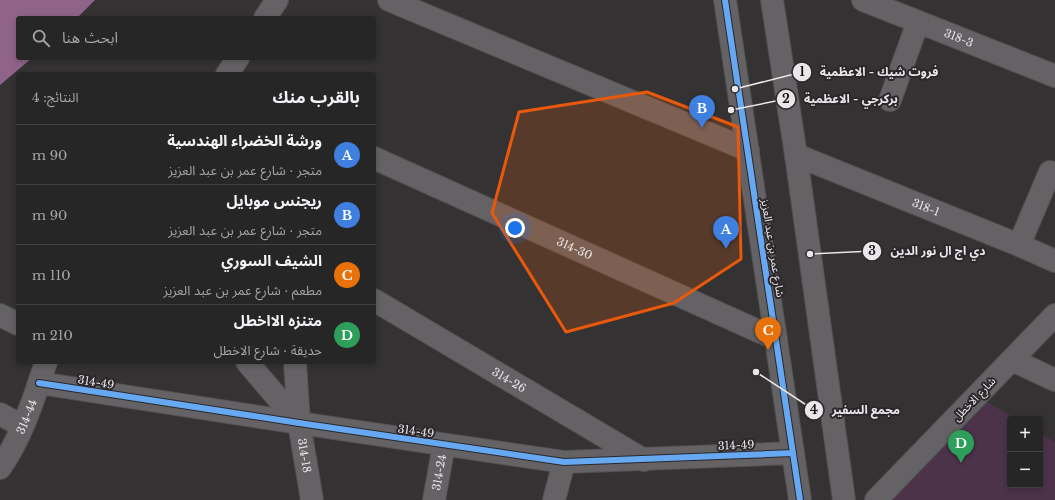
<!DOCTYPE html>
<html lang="ar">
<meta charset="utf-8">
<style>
:root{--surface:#272626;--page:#2f2e2e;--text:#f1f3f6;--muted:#a4a5a7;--line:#434343;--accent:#db2777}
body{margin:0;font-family:"Libre Baskerville","Noto Sans Arabic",serif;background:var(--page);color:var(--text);direction:rtl}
.controls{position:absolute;right:12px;bottom:12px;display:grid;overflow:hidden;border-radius:4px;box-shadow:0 2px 6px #0003}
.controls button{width:36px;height:36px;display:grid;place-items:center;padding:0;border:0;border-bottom:1px solid var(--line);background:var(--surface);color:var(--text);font:20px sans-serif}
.you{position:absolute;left:515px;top:228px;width:14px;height:14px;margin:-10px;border:3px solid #fff;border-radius:50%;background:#1a73e8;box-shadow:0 0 0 6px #1a73e833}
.badge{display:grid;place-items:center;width:26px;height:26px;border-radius:50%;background:var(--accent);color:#fff;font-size:13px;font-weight:700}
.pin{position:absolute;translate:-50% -33px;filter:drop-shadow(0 1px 2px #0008)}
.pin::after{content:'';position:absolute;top:21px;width:14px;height:12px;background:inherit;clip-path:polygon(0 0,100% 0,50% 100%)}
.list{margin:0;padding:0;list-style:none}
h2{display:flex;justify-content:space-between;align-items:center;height:52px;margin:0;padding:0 16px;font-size:17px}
h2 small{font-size:13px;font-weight:400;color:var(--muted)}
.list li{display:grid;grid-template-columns:26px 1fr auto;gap:12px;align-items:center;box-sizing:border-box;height:60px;padding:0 16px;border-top:1px solid var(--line)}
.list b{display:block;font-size:15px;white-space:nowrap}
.list p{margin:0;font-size:13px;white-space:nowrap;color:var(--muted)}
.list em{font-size:13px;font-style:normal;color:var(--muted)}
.icon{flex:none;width:22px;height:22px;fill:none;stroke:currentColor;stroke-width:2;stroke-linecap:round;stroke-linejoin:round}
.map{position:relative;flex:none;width:1055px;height:500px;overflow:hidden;direction:ltr}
.search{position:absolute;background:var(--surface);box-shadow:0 2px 6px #0003;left:16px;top:16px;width:360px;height:44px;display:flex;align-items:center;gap:10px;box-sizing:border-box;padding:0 14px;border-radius:4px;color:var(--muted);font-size:15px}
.panel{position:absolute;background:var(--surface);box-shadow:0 2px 6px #0003;left:16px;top:72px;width:360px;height:292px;border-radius:4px;direction:rtl}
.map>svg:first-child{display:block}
.park{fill:#4c334a}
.water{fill:#8f638a}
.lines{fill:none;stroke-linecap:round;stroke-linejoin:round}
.minor-casing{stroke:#515051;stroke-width:24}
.minor{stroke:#646264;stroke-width:22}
.cycleway-casing{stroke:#2b272a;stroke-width:8}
.cycleway{stroke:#66a8f1;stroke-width:6}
.marked{fill:#e8590c;fill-opacity:0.2;stroke:#e8590c;stroke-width:3;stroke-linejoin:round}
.labels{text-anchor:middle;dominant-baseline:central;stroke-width:4;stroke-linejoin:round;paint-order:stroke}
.street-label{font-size:11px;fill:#eae7ea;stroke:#2b272a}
.leader{fill:none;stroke:#eae7ea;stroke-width:1.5}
.callout-dot{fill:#eae7ea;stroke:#2b272a;stroke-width:1.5}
.mark-label{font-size:12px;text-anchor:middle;font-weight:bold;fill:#111}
.callout-label{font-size:12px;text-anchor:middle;font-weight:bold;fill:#eae7ea;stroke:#2b272a;stroke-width:4;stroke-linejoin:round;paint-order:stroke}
</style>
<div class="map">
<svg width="1055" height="500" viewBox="0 0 1055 500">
<rect width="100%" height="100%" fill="#343233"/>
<path class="park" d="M977,396L1016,419H1010V485H1040V433L1055,442V500H876Z"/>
<path class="water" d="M0,0H95L77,18H18V58H32L0,85Z"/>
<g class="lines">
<defs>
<g id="minor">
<path d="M389,0L748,150"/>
<path d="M725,0L800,500"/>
<path d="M772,0L796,155L844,500"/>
<path id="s1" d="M863,0L1055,76"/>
<path d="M265,18L277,0"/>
<path d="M227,74L238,58"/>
<path d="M890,100L918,22"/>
<path id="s2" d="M796,155L1019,245L1055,261"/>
<path id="s3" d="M374,158L776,339"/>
<path d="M1019,245L1050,172"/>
<path id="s4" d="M374,300L644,460"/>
<path d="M0,315L18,324"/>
<path d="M1012,360L1055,380"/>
<path d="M247,362L299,423"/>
<path id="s5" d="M295,362L299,423L312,500"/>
<path d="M39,383L299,423L564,462L793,453"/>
<path d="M0,414L22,426"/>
<path id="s6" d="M0,468C22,437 34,398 46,362"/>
<path id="s7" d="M434,500L444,445"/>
<path d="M554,500L564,462"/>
<path d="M876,500L1055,315"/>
</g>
</defs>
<use href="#minor" class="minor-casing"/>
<use href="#minor" class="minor"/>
<defs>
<path id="cycleway" d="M725,0L800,500
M39,383L299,423L564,462L793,453"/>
</defs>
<use href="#cycleway" class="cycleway-casing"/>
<use href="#cycleway" class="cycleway"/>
</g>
<path class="marked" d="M647,92L738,127L741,259L674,303L566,332L492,213L519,112Z"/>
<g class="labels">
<g class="street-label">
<text stroke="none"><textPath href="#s1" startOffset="103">318-3</textPath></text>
<text stroke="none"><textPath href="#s2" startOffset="140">318-1</textPath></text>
<text stroke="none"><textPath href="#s3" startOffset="220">314-30</textPath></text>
<text transform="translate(773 248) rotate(81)">شارع عمر بن عبد العزيز</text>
<text stroke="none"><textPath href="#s4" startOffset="157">314-26</textPath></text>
<text transform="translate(96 382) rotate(9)">314-49</text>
<text transform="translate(974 399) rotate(-46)">شارع الاخطل</text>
<text stroke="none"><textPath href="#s6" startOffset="58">314-44</textPath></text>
<text transform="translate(416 431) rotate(8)">314-49</text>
<text transform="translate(736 445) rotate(-3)">314-49</text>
<text stroke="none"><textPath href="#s5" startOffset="94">314-18</textPath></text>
<text stroke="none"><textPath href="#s7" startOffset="28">314-24</textPath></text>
</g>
</g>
<path class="leader" d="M735 89L802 72M731 110L786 99M810 254L872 251M756 372L814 410"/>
<g class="callout-dot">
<circle cx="735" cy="89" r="4"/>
<circle cx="731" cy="110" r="4"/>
<circle cx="810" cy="254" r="4"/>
<circle cx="756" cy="372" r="4"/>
<circle cx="802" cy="72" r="10"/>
<circle cx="786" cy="99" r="10"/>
<circle cx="872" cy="251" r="10"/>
<circle cx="814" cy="410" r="10"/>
</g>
<g class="mark-label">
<text x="802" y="76">1</text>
<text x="786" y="103">2</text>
<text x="872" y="255">3</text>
<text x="814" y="414">4</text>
</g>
<g class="callout-label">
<text x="879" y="76">فروت شيك - الاعظمية</text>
<text x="851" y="103">بركرجي - الاعظمية</text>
<text x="938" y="255">دي اج ال نور الدين</text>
<text x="866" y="414">مجمع السفير</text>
</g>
</svg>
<div class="controls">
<button>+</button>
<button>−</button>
</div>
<div class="you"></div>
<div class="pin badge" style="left:726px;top:249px;background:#3f7fe0">A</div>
<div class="pin badge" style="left:702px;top:128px;background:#3f7fe0">B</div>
<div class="pin badge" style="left:768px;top:350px;background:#e8710a">C</div>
<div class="pin badge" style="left:961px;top:463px;background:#2e9e5b">D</div>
<div class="search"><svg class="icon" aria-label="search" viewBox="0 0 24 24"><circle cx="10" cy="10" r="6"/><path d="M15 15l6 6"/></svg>ابحث هنا</div>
<section class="panel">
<h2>بالقرب منك<small>النتائج: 4</small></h2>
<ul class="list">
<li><span class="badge" style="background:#3f7fe0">A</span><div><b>ورشة الخضراء الهندسية</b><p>متجر · شارع عمر بن عبد العزيز</p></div><em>90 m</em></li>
<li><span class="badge" style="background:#3f7fe0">B</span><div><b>ريجنس موبايل</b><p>متجر · شارع عمر بن عبد العزيز</p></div><em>90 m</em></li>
<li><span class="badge" style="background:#e8710a">C</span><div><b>الشيف السوري</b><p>مطعم · شارع عمر بن عبد العزيز</p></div><em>110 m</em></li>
<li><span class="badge" style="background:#2e9e5b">D</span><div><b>متنزه الااخطل</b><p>حديقة · شارع الاخطل</p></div><em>210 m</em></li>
</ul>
</section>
</div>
